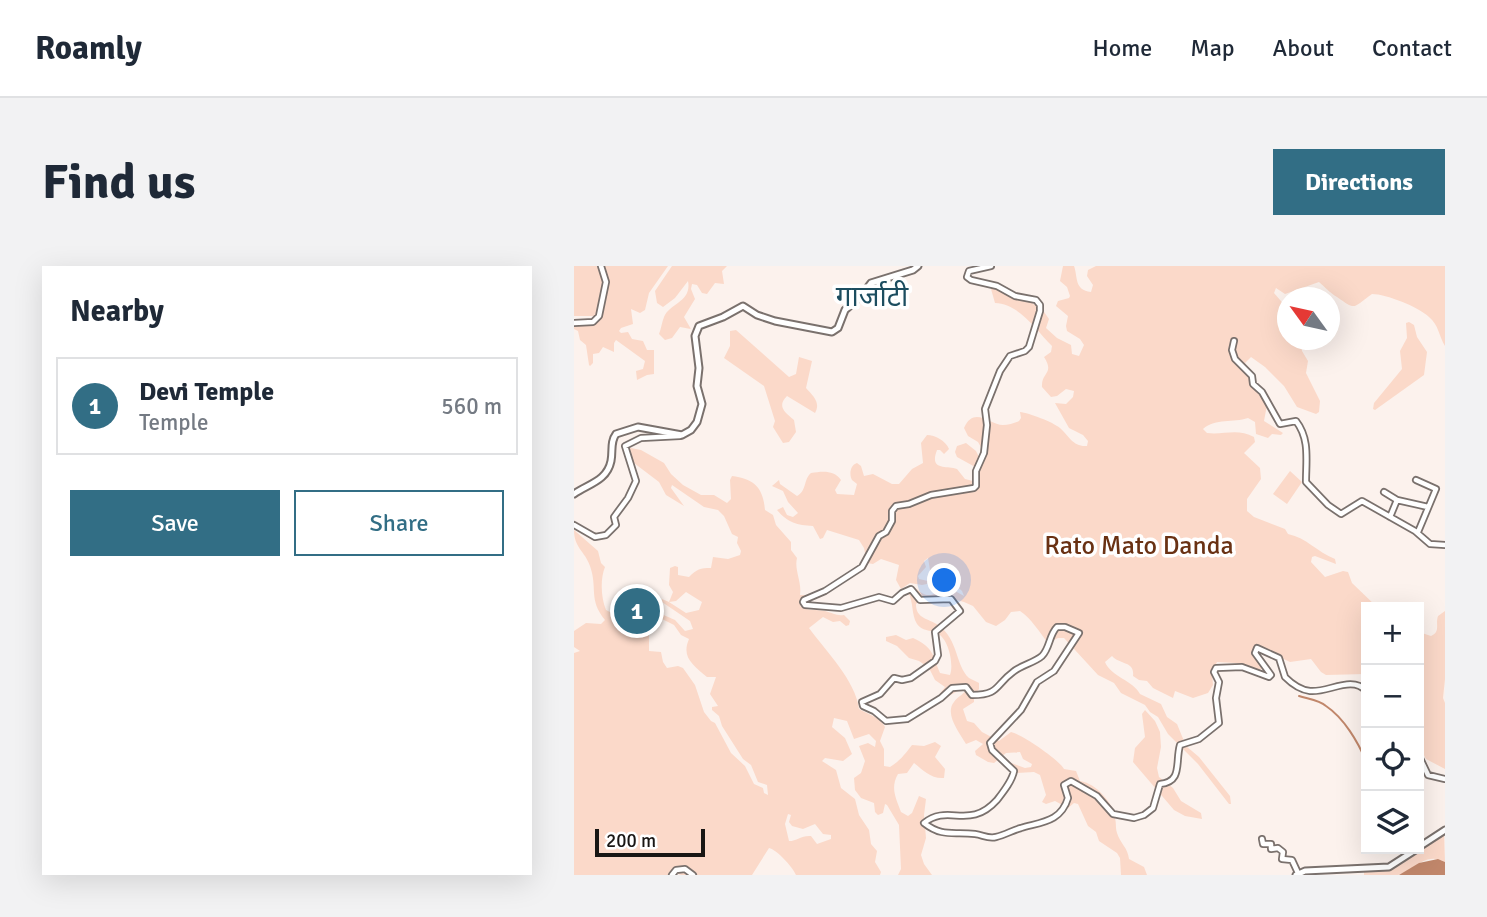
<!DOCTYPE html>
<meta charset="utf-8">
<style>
:root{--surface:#fff;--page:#f2f2f3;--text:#1f2937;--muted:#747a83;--line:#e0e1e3;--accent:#326e85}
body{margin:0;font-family:Signika,"Noto Sans Devanagari",sans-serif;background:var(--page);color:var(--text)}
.controls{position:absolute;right:21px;bottom:21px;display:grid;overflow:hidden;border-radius:0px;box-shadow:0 7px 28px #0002}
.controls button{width:63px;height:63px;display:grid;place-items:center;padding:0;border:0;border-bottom:2px solid var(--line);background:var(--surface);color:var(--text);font:35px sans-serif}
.compass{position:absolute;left:703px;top:21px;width:63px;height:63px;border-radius:50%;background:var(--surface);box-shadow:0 7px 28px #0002;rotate:303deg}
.scale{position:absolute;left:21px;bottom:18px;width:110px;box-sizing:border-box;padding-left:7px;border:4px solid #191614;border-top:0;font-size:19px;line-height:24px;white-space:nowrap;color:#191614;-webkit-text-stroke:5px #fff;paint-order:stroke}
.you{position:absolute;left:371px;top:315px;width:24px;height:24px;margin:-18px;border:5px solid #fff;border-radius:50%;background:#1a73e8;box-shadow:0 0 0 10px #1a73e833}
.badge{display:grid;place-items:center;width:46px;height:46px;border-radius:50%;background:var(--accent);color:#fff;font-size:23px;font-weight:700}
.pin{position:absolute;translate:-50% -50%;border:4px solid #fff;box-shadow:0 2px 7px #0006}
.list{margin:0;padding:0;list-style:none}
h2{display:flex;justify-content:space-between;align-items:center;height:91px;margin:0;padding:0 28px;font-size:30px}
h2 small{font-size:23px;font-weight:400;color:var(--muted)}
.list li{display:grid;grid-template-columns:46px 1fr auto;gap:21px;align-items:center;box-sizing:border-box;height:98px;margin:0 14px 14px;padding:0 14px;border:2px solid var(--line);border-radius:0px}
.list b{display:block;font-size:26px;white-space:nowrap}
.list p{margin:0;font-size:23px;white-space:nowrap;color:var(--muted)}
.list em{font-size:23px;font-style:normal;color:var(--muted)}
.actions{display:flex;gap:14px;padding:21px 28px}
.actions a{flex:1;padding:16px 0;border:2px solid var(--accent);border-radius:0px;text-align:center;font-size:24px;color:var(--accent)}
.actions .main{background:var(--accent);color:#fff}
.icon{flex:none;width:38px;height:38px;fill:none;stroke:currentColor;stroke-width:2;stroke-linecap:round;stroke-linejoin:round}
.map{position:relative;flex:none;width:871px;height:609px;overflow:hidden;border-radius:0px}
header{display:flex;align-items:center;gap:42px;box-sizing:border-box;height:98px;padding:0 35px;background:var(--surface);border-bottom:2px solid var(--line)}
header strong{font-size:33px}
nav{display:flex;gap:38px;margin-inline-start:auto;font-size:24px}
.intro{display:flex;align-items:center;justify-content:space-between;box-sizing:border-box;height:168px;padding:0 42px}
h1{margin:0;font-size:49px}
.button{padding:18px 32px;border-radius:0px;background:var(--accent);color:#fff;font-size:24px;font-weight:700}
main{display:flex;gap:42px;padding:0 42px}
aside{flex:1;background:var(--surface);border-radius:0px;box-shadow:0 7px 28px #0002}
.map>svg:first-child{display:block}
.green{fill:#fbd9c9;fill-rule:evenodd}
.water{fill:#c1876b}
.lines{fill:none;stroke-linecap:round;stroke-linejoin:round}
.stream{stroke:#c1876b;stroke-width:2}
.minor-casing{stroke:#7a716d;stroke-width:8}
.tertiary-casing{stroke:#7a716d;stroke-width:9}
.secondary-casing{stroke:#7a716d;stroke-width:9}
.minor{stroke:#fff;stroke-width:4.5}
.tertiary{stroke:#fff;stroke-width:5}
.secondary{stroke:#fff;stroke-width:5}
.labels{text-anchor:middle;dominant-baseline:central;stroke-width:7;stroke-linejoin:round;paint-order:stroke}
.park-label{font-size:26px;fill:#693113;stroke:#fff}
.neighbourhood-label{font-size:28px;fill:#1c4d5f;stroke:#fff}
</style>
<header>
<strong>Roamly</strong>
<nav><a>Home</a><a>Map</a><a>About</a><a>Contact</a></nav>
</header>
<div class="intro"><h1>Find us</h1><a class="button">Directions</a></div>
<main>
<aside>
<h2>Nearby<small></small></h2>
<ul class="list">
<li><span class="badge">1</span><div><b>Devi Temple</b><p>Temple</p></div><em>560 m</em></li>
</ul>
<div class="actions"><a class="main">Save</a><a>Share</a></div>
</aside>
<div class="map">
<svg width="871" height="609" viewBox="0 0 871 609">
<rect width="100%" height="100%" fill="#fcf2ed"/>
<path class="green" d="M0,0H23L31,14L23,49L21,50H0Z
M28,0H94L75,27L71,44L66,47L57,43L59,58L47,62L45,65L47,67L54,66L58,73L69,75L73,84H80V108L73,109L63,114L62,105L69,103L71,95L42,74L40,77V86L29,81L25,87L19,88V97L16,100L15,99L12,79L6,74L4,65L0,63V60L20,56L27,50L34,14Z
M98,0H153L148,5L150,18L141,17L133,28L128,27L123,19L118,18L117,23L121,33L110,51L117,63L106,61L98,72L91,74L85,68C87,63 88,56 90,51C96,37 118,36 114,15L101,32L89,41L83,37L81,25Z
M489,0H500C504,11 500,24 517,26L519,19L513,10L514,4L522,0H871V80C865,71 865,59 855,51C845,41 812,28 798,28C778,42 783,45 763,31C755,26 751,21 745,16L711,28L702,22L700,27L713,42V74H727L728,85L734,95L732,107L746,135L745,146L742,148L723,141L710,120L691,101L677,91L671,97L693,139L690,155L709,167L707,169L698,168L694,172L682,168L681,156L674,152C659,157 642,152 629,163L633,167C650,169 664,162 680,171L681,176L670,187L686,202L687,213L673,233V245L680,251L711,263L714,268C733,272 743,286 761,293L762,298L741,290L738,291L737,296L751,311L769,305L774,306L778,317L803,341H792V408L752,409L747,406L737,393L716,396L682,380L679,382L678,388L689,401L686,404L662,397L643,396L638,407L639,419L634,427L619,432L601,425L599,432L579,422L573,415L565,414L559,410C561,395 546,399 538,390L531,396C537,411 559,414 566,428L587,438L593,451L603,458L612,480L625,491L656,530L657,538H655L624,498L594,468L584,451L576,446L571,439L547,427L540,417L524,409L490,372H484L474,377C466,367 457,352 446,345L437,346L431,354L422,360L412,356L399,340L390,336L368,330L345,335L342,338C342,353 354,352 364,359C385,374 381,399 395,412C398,414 402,415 405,417V423L400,430V436L389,443L393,455L400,457L408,466L425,475L437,466C449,469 485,494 490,503L502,505L506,515C524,518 536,536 544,552L540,550C543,556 541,560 543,567C546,577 554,582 555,593L570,601L573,609H547L546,592L543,587L525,575L522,566L514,560L504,538L500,537L494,542L481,535L472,538L468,536L472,529L466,509L460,506L443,507L432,495L451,502L457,501L458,498L449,493L446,486L432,487L420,497L414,496L402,489L401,485L409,478L402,474L392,478C386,467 370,448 380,436C383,431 389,429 392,424L389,422L366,435L364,430L371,421L361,414L355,402L345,395L335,392L323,380L312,375V371L322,369L332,374L339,372C360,382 358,388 366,407L376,409C380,399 375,373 363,367C356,364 348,365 343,358C337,348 340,337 334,326L336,320H339C349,329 356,334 367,322L374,321L390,330L388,325L379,317L356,304L354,292L350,295L352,301L344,310L345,313L354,315L353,318L348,319L336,317L327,323L322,314L325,299L307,293L299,298L293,297L290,282L285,274L253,264L249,272L246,273L239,260C223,259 214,257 203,244L209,241L213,249L219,251L224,247L214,236L209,225L198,220L205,214L206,218L223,230C233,225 229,214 237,207C249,205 260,204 267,214L261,224L263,228L280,229L283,218L278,214C275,209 276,199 283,197L287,200L290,210L299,208L318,218H325L338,203L349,197L347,177L353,169C361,169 372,175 375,183L370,188L366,184H363C355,205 372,199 383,203L391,213L399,215L402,213L403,202L383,191L381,186L383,180L392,177L402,185L405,191L410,193L412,190L404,176L394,170L390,162C400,139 416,159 429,159C434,159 441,157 445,155L447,152L446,146C455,147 479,156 486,162C495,170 499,181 513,180L514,175L509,169L495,162L481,137L492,138L499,131L500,125L492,123L483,130L477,131L468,121C467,106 481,108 470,91L477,86L478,80C462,64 446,38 421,37L417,23L421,19H427L468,43L475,53L472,62L483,72L497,79L498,88L505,90L510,79L506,73L493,65L492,60L494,50L482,40L484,35L495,32L496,30L493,21L486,15Z
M835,56L840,59L843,71L853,86L850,109L801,144L799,143L800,137L828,103L826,85L833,72L832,57Z
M162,64L215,111L222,108L225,91L238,95L232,122C239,130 247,136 241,147L213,130C203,140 210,146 220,154L222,166L215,176L209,177L199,161L201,155L190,120L150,92L156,80V65Z
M52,181L67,184L90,197L97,208L109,219L127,229H140L153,237L157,233L156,214L158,210C181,213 189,222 191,244L199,249L202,259L217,276V284L223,292C220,304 228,316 226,329H234L237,333L234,337L228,336L226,340C235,346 241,343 251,345C259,347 262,350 270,349L276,355L275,359L272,360L266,355L259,356L249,351L235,362C251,384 282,415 285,443C295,449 305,450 311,461L306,475L310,483V500L316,501C326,495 331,488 338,479L350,480L361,476L367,480L361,491L371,503L370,512C357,513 349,504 340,497L333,507L324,508C316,522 322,532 327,546L334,550L338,547L345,530L352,533L350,549L352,572L347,589L350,598L358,609H324L327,603L325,559L313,539L311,538L309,547L304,549L301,546L300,537L287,532L281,524L280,512L287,507L291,495L285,480L294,477L301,481L302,475L295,468L280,473L273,455L260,452L258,461L271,472L278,488L269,495L251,492L248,495L262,504L267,522L281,533L285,549L295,564L297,578L303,585L301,596L307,606L306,609H222C218,600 203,584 195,582L178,609H107L102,607L99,609H0V387L6,385L0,381V365L12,357L27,358L31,354C14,333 24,323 16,300C11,285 0,282 0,264L24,285L27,297L31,301C26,313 27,332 32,344L44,350L55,343L63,359L55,364L54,367L75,369V385L87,386L89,396L93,402L104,400L109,402L121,419L130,446L137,455L141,457L157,487L171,500L180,518L189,522L190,527L194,529L193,519L184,516L177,499L169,493L148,460L145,450L138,444V441L144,440L136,428L142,411H133C119,399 107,391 115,373L107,369L100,359L82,350L85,347L101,354L111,365L119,363L116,355L88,336V333L95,336L99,326L95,319L96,302L101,300L104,301V309L115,311C123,303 126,302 137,302L139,291L154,293L166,289L167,285L163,277L164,271L158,268L150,250L144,244L130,241L98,219L97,222L110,240L92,229L85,216L56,194ZM112,326L128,336L125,344L112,347L95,336L102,335ZM214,548L217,549L215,556L218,560L229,563L241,558L249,568L257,569V573L243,578L237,570C228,569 223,575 215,575L211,558Z
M716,205L728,216L713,238L699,228Z
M871,345V413L869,432L871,437V503L852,493L845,480V366L857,370C867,365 861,359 864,350Z
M571,444L581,455L586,466L587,481L583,502L585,511L599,522L607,535L627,547L628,553L611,550L600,544L559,496L561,482L571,471L568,448Z
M870,566L871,596C850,585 840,606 824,609C814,609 800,609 790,609V604L822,600Z"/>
<path class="water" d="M864,593L871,596V609H825L845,597Z"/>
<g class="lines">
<path class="stream" d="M725,430C734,433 745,434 752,440C770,452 784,476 792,495"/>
<defs>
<path id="minor" d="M417,0L395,5L393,11L397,14L423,20L441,30L462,34L466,39V45L455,81L451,85L436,90L426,105L411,143L413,159L410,187L402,205V220L400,222L357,229L335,238L322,240L318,245V255L312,266L305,270L288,301L251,325L230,334L229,336L231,339L267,342L305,331L319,335L328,327L337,323L346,334L377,333L386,345L361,366L364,389L361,395L337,412L328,414L320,412L306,428L288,436L289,440L300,445L312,455L333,453L367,432L378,422L392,421L398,429C426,429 421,419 439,406C447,399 460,397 468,390C476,382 475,369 483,361H491L505,367L480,405L463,416L447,444L416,477L418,484L440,505C438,515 430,525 423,534C395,565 375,537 350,557C369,572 380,565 401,568C409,569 414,573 422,571C431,569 439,564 447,562C467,556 487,556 494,532L490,519L497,515L523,530L539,548L560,552L570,549L579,542L586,518C609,516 601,496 606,479L625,473L645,457L642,432L645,416L640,406L642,402L668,401L695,411L697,409L681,387L683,382L705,392L711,411C718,418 727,424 736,425C754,427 778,409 792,425
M0,57L19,56L25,50L32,16L27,0
M660,75L658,84L661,93L678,110L679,118L688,126L706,158L722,155C736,173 732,194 732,216L754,239L767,248L788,235L841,265L856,278L871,279
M842,214L862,223L844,266
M810,226L823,234L854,241
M816,251L823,234
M0,259L21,271L32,269L42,259L40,251L54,232L62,215L51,180L67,172L106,170
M845,490L854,509L871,513
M688,573L689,578H697V583L704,582L709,586L708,593L718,594L724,607
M98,609L102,604L111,603L119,609"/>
<path id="tertiary" d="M0,228C14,218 33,215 37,195C39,185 36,176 42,168L64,161L108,169L117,164L123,156L128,138L123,120L125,102L121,70L125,60L149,51L169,40L183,49L201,55L258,66L264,62L271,44L287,30L297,17L339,4L344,0"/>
<path id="secondary" d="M845,581L871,564
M722,609L731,605L815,601L843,583"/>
</defs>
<use href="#minor" class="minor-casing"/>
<use href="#tertiary" class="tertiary-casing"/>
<use href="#secondary" class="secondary-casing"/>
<use href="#minor" class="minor"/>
<use href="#tertiary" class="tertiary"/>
<use href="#secondary" class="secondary"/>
</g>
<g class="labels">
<g class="park-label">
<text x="565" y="280">Rato Mato Danda</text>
</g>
<g class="neighbourhood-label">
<text x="298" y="31">गार्जाटी</text>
</g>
</g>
</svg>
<div class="controls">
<button>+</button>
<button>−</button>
<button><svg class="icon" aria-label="locate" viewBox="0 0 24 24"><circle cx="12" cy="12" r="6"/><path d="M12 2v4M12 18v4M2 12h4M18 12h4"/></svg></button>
<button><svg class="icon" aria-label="layers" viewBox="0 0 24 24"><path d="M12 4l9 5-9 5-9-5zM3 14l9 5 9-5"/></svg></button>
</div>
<svg class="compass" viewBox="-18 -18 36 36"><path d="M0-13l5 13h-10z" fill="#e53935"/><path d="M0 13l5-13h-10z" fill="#747a83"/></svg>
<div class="scale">200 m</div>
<div class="you"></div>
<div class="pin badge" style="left:63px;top:345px">1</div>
</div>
</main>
